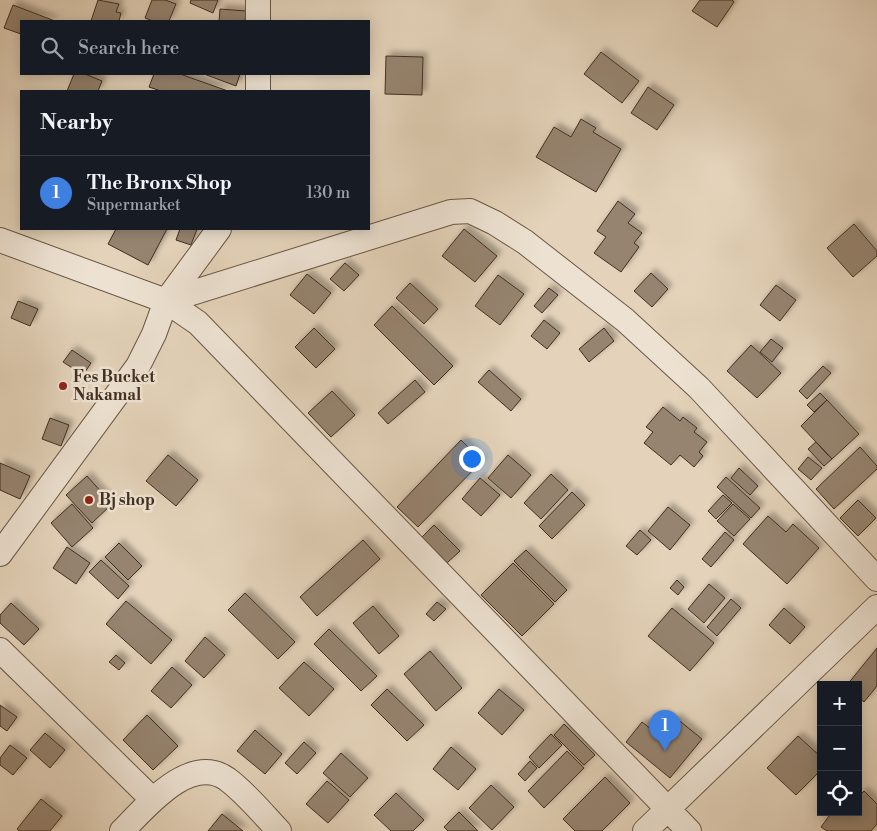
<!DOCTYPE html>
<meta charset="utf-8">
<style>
:root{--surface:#171b24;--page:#20242c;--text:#f1f3f6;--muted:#9ea1a6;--line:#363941;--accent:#c59692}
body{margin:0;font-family:"Libre Bodoni",serif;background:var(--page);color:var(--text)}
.controls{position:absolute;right:15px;bottom:15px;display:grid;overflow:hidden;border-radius:0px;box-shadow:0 2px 12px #0003}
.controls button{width:45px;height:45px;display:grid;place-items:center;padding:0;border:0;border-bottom:1px solid var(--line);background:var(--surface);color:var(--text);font:25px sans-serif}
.you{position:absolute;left:471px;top:458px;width:18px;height:18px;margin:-12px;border:4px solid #fff;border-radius:50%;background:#1a73e8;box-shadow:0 0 0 8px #1a73e833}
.badge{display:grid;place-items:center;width:32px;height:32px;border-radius:50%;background:var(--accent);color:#fff;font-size:16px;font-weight:700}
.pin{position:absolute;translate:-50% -41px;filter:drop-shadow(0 1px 2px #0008)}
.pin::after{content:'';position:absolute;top:26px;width:18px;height:15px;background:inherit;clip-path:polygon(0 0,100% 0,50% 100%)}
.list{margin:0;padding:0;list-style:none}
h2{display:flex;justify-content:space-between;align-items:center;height:65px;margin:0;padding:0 20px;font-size:21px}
h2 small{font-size:16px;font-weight:400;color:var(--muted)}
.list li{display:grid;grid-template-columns:32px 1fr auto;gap:15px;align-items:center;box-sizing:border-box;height:75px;padding:0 20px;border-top:1px solid var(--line)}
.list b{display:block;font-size:19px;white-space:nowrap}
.list p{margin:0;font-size:16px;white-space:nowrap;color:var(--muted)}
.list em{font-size:16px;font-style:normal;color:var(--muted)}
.icon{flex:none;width:28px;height:28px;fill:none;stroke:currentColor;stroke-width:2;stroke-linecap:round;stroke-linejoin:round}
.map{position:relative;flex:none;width:877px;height:831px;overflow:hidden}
.search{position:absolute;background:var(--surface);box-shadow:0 2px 12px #0003;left:20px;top:20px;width:350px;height:55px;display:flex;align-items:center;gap:12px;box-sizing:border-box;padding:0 18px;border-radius:0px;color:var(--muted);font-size:19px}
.panel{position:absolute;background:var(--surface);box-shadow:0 2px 12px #0003;left:20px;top:90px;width:350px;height:140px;border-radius:0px}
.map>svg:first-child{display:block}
.building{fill:#968470;stroke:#412e1f;filter:url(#shadow)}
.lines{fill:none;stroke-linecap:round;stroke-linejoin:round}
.minor-casing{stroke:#6a5746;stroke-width:26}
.minor{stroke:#ede2d2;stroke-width:24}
.poi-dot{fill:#8f2418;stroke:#ede2d2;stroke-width:2}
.labels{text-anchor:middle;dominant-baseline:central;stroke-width:5;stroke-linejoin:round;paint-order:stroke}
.poi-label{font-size:16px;font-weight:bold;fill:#412e1f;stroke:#ede2d2;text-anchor:start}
</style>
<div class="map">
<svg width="877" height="831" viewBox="0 0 877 831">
<defs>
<filter id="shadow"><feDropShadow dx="4.5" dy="-4.5" stdDeviation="2.5" flood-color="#0004"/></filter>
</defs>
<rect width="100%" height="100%" fill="#e4d3ba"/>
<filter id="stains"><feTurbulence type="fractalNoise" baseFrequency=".004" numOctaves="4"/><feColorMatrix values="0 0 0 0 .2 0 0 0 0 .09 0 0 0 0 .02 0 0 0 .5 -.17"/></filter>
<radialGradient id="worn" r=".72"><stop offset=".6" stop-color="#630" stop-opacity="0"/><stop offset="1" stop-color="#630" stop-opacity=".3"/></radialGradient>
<path class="building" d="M98,0L119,4L116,12L121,13L119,21H91Z
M152,0H165L176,4L169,21H153L145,18Z
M191,0H218L213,13L190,3Z
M700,0H732L734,2L717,27L692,11Z
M13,5L55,21H21V34L4,28Z
M220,9L246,11L245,21H219Z
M601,52L639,81L622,103L584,74Z
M386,56L423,57L422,95L385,94Z
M74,74H85L102,81L98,91H67Z
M154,74H180L228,91H161L149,87Z
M204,74H240L236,86Z
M648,87L674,105L657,130L631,113Z
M581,119L596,128L593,132L621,149L596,192L536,157L554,127L571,137Z
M618,201L635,214L628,223L642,233L634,243L639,247L621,272L594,253L606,237L597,231Z
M854,224L877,251V256L853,277L827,248Z
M116,229H167L148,265L108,244Z
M180,229H197L191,245L176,240Z
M464,229L497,256L475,282L442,256Z
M345,263L359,275L344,291L330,279Z
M651,273L668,289L652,307L634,291Z
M307,274L331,293L314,314L290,295Z
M498,275L524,294L500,325L475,306Z
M410,283L438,309L424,324L396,298Z
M776,285L796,300L780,321L760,305Z
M549,288L558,295L542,313L534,306Z
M18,301L38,309L30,326L11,318Z
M392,306L453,366L434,385L374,325Z
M544,320L560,333L547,349L531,336Z
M314,328L335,349L316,368L295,347Z
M604,328L614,341L589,362L579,349Z
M771,339L783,348L772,362L760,352Z
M751,345L781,373L757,398L727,371Z
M72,350L91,363L83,375L63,362Z
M823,366L831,373L807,399L799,391Z
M489,370L521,399L511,411L478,382Z
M415,380L425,392L388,424L378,413Z
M332,391L355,415L331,437L308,413Z
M820,393L827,400L814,412L807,405Z
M827,400L859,434L832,459L801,426Z
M663,407L680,421L683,417L697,428L694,432L707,442L699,452L703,456L694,467L680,455L671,465L644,443L653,432L646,427Z
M50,418L69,425L61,446L42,439Z
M461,440L482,461L418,527L397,507Z
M816,442L832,459L824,466L808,449Z
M860,447L877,466V469L834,509L816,489Z
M168,455L198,480L176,506L146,481Z
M508,455L531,475L511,498L488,478Z
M808,457L822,468L811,480L798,469Z
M0,463L30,476L20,499L0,490Z
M739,468L758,486L750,495L731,478Z
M551,474L568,490L541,519L524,503Z
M87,476L112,504L92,523L66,495Z
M726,477L760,508L751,518L717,487Z
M480,478L500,495L481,516L462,499Z
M572,492L585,505L552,539L539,526Z
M723,495L732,503L716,519L708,511Z
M858,500L876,518L858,536L840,518Z
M72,504L93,528L72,547L51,523Z
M733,504L750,519L734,536L717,521Z
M668,507L690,525L670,550L648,531Z
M768,516L786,532L793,524L819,548L787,584L743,544Z
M434,525L460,551L447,563L422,537Z
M640,530L651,540L637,555L626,546Z
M725,532L734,540L711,567L702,559Z
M363,540L380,559L317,616L300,597Z
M119,543L142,566L128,580L105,557Z
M67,547L90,563L76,584L53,568Z
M526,550L567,590L555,602L514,561Z
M101,560L129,586L118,599L89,572Z
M513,563L554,604L522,636L481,595Z
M677,580L684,587L678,595L670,588Z
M709,584L725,598L704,623L688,609Z
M245,593L295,642L278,659L228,610Z
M731,599L741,608L717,636L707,627Z
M126,601L172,640L151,664L106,624Z
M437,602L446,609L434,621L426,614Z
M11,603L39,629L24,645L0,623V615Z
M373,606L399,636L379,654L353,623Z
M672,608L714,643L690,671L648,636Z
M784,608L805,627L790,644L769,625Z
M329,629L377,676L361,691L314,644Z
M205,637L225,655L204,678L185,661Z
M877,648V686L864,702L858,697V685H847Z
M430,651L462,688L436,711L404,674Z
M116,655L125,663L119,670L109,662Z
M304,662L334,689L309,716L279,688Z
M172,667L192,685L171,708L151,691Z
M387,689L424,725L407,741L371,705Z
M499,689L524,710L502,735L478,713Z
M0,705L17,717L7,731L0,726Z
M147,715L178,746L153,770L123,740Z
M676,718L702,739L670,778L626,742L642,722L661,737Z
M564,724L595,755L584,765L554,735Z
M255,730L282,754L265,774L237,751Z
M45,733L65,750L50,768L30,750Z
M551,734L562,745L539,768L529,757Z
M798,736L821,757V770L796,795L767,768Z
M304,742L316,753L297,774L285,763Z
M10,745L27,758L13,775L0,765V758Z
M451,747L476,769L458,790L433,769Z
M567,751L584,768L544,808L528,791Z
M341,753L368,778L350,797L323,773Z
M530,761L537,768L525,781L518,774Z
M605,777L630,803L602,831H575L563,819Z
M327,781L349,800L328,823L306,804Z
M491,785L514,807L492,830L469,808Z
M864,791L877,804V824L871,831H827L821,827L832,812H858V797Z
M396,793L424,820L413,831H391L374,815Z
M41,799L62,816L50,831H19L17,829Z
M459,812L478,831H448L444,827Z
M222,814L243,831H208Z"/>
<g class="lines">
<defs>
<path id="minor" d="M258,21V0
M258,91V74
M0,240L166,301L198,323L689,831
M166,301L451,212L470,211L495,223L525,242L625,320L699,388L877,579
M0,554L138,366L154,334L166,301L219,229
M0,650L153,800
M122,831C146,807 190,753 227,779C246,793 263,814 279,831
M645,831L877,607"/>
</defs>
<use href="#minor" class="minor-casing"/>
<use href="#minor" class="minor"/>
</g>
<g class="poi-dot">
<circle cx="63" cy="386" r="5"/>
<circle cx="89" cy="500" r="5"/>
</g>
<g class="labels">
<g class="poi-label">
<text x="73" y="377">Fes Bucket<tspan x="73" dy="18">Nakamal</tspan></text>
<text x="99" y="500">Bj shop</text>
</g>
</g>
<rect width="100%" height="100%" filter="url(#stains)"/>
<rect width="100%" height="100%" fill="url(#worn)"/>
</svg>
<div class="controls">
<button>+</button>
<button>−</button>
<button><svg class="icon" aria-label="locate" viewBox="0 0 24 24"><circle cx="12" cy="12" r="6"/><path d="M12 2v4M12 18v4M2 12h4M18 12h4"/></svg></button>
</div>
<div class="you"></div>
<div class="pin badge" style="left:665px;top:751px;background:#3f7fe0">1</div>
<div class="search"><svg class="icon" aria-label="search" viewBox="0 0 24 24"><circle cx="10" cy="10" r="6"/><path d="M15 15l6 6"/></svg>Search here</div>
<section class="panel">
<h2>Nearby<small></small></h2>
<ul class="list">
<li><span class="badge" style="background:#3f7fe0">1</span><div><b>The Bronx Shop</b><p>Supermarket</p></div><em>130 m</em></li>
</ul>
</section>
</div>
